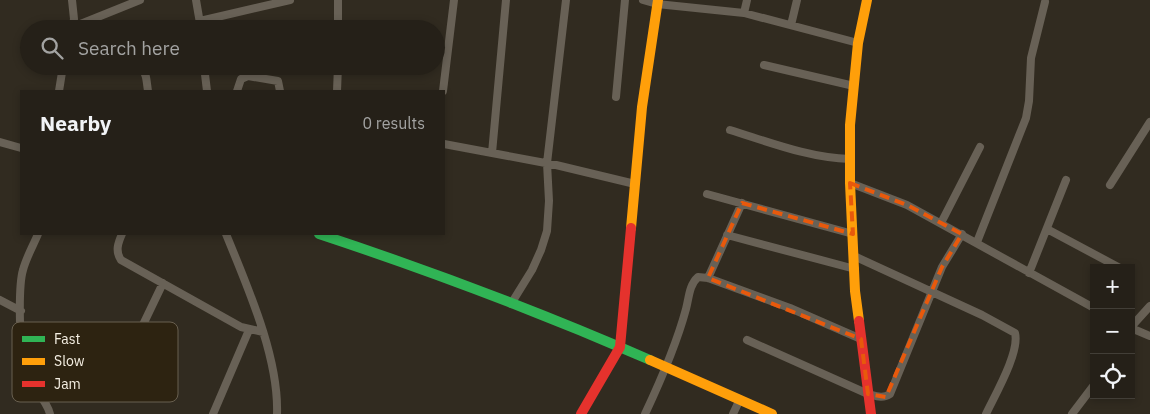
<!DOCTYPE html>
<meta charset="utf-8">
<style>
:root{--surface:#252018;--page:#2d2821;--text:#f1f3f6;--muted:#a3a3a2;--line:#423e37}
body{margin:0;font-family:"IBM Plex Sans",sans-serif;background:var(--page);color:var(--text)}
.controls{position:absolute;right:15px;bottom:15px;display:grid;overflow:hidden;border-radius:0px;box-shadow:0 2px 8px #0003}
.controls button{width:45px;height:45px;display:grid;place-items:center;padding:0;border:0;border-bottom:1px solid var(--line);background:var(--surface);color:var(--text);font:25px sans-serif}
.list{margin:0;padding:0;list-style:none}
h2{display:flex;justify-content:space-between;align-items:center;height:65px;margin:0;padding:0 20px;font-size:21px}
h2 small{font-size:16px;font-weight:400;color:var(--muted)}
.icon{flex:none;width:28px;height:28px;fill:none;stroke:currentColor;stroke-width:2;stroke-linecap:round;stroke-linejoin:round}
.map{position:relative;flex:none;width:1150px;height:414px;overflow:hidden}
.search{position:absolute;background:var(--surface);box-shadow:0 2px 8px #0003;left:20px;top:20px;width:425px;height:55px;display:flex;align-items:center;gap:12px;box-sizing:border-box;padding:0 18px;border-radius:28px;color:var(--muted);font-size:19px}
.panel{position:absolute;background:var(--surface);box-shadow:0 2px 8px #0003;left:20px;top:90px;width:425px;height:145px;border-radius:0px}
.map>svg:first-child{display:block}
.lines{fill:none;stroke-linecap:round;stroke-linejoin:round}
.street{stroke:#686156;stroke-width:8}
.fast{stroke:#30b455;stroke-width:10}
.slow{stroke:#ff9f0a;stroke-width:10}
.jam{stroke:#e5322d;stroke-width:10}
.marked{fill:none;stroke:#e8590c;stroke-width:4;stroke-dasharray:10 6;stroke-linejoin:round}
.key{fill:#2d2311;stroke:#696050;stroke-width:1}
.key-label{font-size:14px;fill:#f6f0e4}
</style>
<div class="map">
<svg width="1150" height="414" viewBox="0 0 1150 414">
<rect width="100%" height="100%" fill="#312b20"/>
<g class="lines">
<path class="street" d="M196,0L201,29
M643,0L657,4L744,13L858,43
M744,13L747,0
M200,21L290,0
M791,25L797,0
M73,27L140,0
M72,29L74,19L72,0
M338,29V0
M764,65L854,86
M127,66C148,70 145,71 148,91
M204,66L207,91
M59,91L63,66
M237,91L241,79L248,76L278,81L280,91
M337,91L338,66
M443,91L454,0
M616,97L625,0
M730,130C769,142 809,158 850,159
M0,142L21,148
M444,144L556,165L635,184
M492,153L506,0
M850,183L907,205L1094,308
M1110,185L1150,122
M707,194L853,234
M941,223L980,147
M1047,229L1120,268
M38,234C33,246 26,258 23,270C18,286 19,360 26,374C32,389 46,398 50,414
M122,234C118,243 115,251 121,260L241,327L263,332
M226,234C247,286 279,357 277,414
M727,235L855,269
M977,242L1026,118L1029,101L1031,58L1045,2
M854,256L982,315L1015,333C1020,352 995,395 986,414
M1029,273L1066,180
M708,278L742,203
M0,300L21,311
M511,304L532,270L541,250L547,231L549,201L547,163L566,0
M1131,327L1150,306
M1131,328L1150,336
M747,340L868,394C876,396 883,399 890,394L942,267L962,234
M107,387L128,356L163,283
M213,414L249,330
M645,414C661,380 676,346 686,309C689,298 689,285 698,277L708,278L790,308L861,339
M733,414L740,399
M1072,414L1094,385"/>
<path class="fast" d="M319,234C431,271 542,313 650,360"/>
<path class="slow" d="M631,228L642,107L658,0
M859,321L855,291L850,183V125L858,43L867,0
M650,360L772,414"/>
<path class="jam" d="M859,321L871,414
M581,414L620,347L631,228"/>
</g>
<path class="marked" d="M850,183L907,205L962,234L942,267L886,397L868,394L861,339L708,278L742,203L853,234Z"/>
<rect x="12" y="322" width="166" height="80" rx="8" class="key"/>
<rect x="22" y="336" width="23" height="6" fill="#30b455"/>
<rect x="22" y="358" width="23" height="7" fill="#ff9f0a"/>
<rect x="22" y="381" width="23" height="6" fill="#e5322d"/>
<g class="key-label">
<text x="54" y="344">Fast</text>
<text x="54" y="366">Slow</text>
<text x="54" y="389">Jam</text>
</g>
</svg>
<div class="controls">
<button>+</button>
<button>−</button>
<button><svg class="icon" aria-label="locate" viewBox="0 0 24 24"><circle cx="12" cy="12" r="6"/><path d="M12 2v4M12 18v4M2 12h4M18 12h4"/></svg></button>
</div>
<div class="search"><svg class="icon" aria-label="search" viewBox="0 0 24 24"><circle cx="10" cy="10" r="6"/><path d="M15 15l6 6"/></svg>Search here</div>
<section class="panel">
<h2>Nearby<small>0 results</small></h2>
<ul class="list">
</ul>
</section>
</div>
